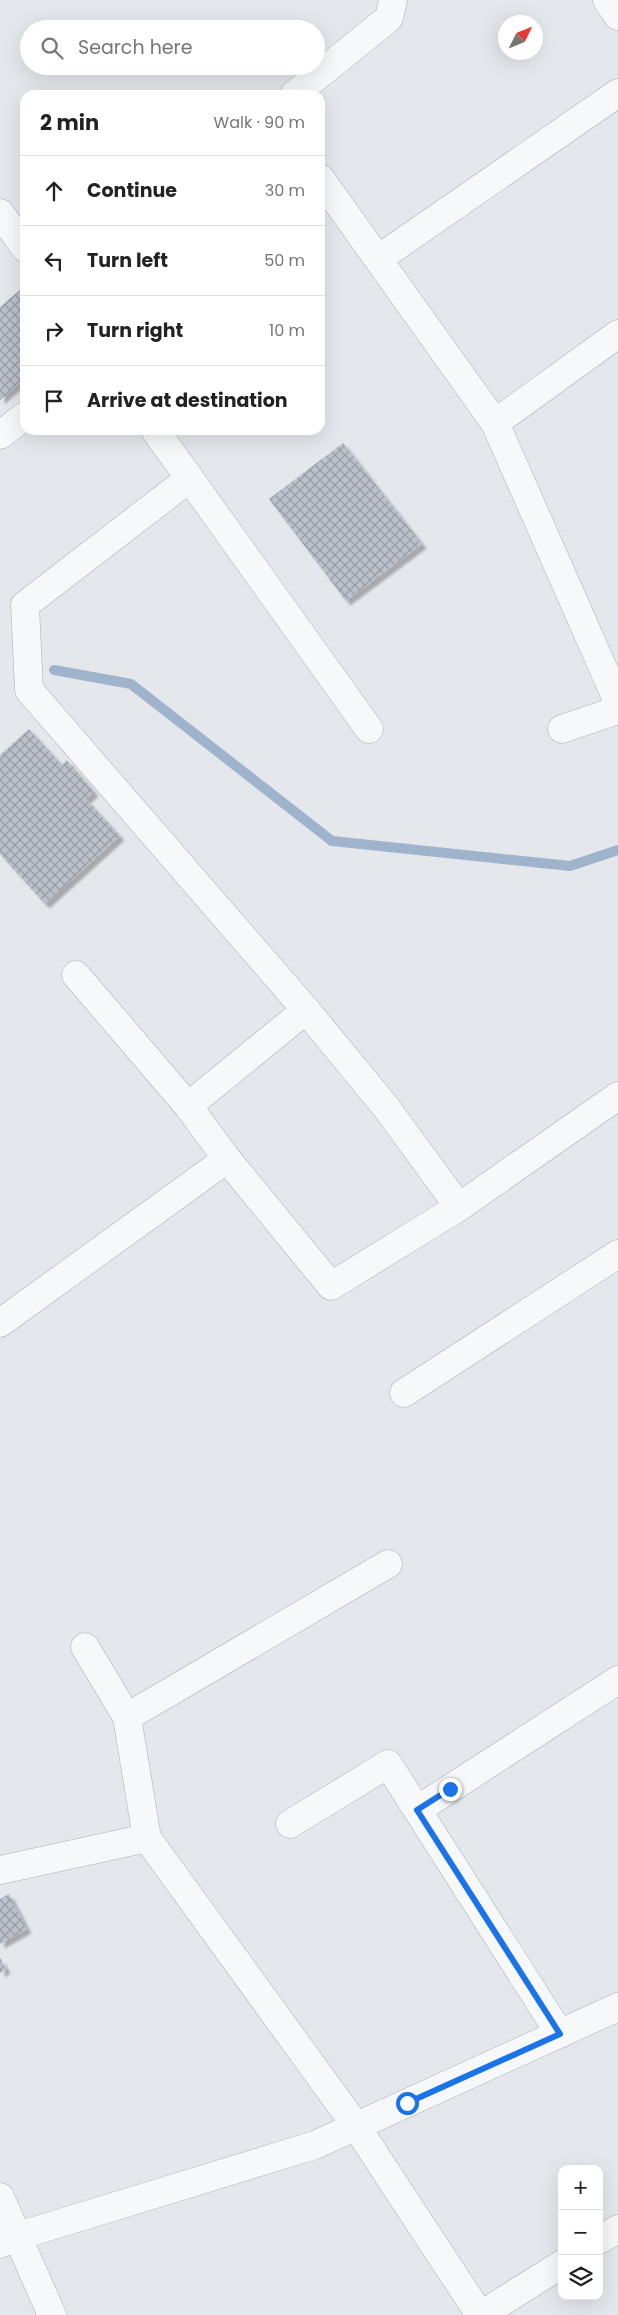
<!DOCTYPE html>
<meta charset="utf-8">
<style>
:root{--surface:#fff;--page:#f6f6f6;--text:#222;--muted:#767676;--line:#e0e0e0}
body{margin:0;font-family:Poppins,sans-serif;background:var(--page);color:var(--text)}
.controls{position:absolute;right:15px;bottom:15px;display:grid;overflow:hidden;border-radius:10px;box-shadow:0 5px 20px #0002}
.controls button{width:45px;height:45px;display:grid;place-items:center;padding:0;border:0;border-bottom:1px solid var(--line);background:var(--surface);color:var(--text);font:25px sans-serif}
.compass{position:absolute;left:498px;top:15px;width:45px;height:45px;border-radius:50%;background:var(--surface);box-shadow:0 5px 20px #0002;rotate:47deg}
.stop{position:absolute;width:15px;height:15px;margin:-11px;border:4px solid #1a73e8;border-radius:50%;background:#fff}
.stop.end{background:#1a73e8;border-color:#fff;box-shadow:0 1px 5px #0008}
.list{margin:0;padding:0;list-style:none}
h2{display:flex;justify-content:space-between;align-items:center;height:65px;margin:0;padding:0 20px;font-size:21px}
h2 small{font-size:16px;font-weight:400;color:var(--muted)}
.list li{display:grid;grid-template-columns:32px 1fr auto;gap:15px;align-items:center;box-sizing:border-box;height:70px;padding:0 20px;border-top:1px solid var(--line)}
.list b{display:block;font-size:19px;white-space:nowrap}
.list em{font-size:16px;font-style:normal;color:var(--muted)}
.icon{flex:none;width:28px;height:28px;fill:none;stroke:currentColor;stroke-width:2;stroke-linecap:round;stroke-linejoin:round}
.map{position:relative;flex:none;width:618px;height:2315px;overflow:hidden}
.search{position:absolute;background:var(--surface);box-shadow:0 5px 20px #0002;left:20px;top:20px;width:305px;height:55px;display:flex;align-items:center;gap:12px;box-sizing:border-box;padding:0 18px;border-radius:28px;color:var(--muted);font-size:19px}
.panel{position:absolute;background:var(--surface);box-shadow:0 5px 20px #0002;left:20px;top:90px;width:305px;height:345px;border-radius:15px}
.map>svg:first-child{display:block}
.lines{fill:none;stroke-linecap:round;stroke-linejoin:round}
.stream{stroke:#9fb4cc;stroke-width:10}
.building{fill:url(#building-cross-hatch);filter:url(#shadow)}
.minor-casing{stroke:#a9aeb7;stroke-width:29}
.minor{stroke:#f7f8fa;stroke-width:28}
.route{stroke:#1a73e8;stroke-width:6}
</style>
<div class="map">
<svg width="618" height="2315" viewBox="0 0 618 2315">
<defs>
<pattern id="building-cross-hatch" width="8" height="8" patternUnits="userSpaceOnUse" patternTransform="scale(1.25)"><rect width="8" height="8" fill="#bbc0ca"/><path d="M0 0l8 8M0 8l8-8" fill="none" stroke="#989da6"/></pattern>
<filter id="shadow"><feDropShadow dx="4.5" dy="4.5" stdDeviation="1" flood-color="#0004"/></filter>
</defs>
<rect width="100%" height="100%" fill="#e4e7ec"/>
<g class="lines">
<path class="stream" d="M54,670L131,684L332,841L570,866L618,850"/>
</g>
<path class="building" d="M21,289L25,293V378L0,400V307Z
M343,443L422,544L346,601L269,499Z
M29,729L62,765L67,760L94,792L86,799L120,836L45,904L0,854V755Z
M9,1894L27,1929L0,1944V1899Z
M0,1958L6,1969L0,1973Z"/>
<g class="lines">
<defs>
<path id="minor" d="M607,0L618,16
M294,95L389,18L393,0
M320,178L495,423L618,334
M0,213L25,248
M378,259L618,93
M495,423L618,702
M155,430L369,729
M0,435L25,416
M190,478L25,605L29,690L306,1010L385,1106L459,1207
M562,729L618,710
M76,975L188,1106L227,1159
M188,1106L306,1010
M0,1323L227,1159L331,1286L459,1207L618,1096
M404,1393L618,1254
M85,1647L127,1717L147,1838
M127,1717L388,1564
M417,1810L618,1680
M290,1824L388,1764L560,2034
M0,1870L147,1838L356,2126L480,2315
M0,2197L52,2315
M599,2240L618,2229
M0,2244L18,2236L315,2145L618,2007
M481,2315L562,2264"/>
</defs>
<use href="#minor" class="minor-casing"/>
<use href="#minor" class="minor"/>
</g>
<g class="lines">
<path class="route" d="M407,2103L560,2034L417,1810L450,1789"/>
</g>
</svg>
<div class="controls">
<button>+</button>
<button>−</button>
<button><svg class="icon" aria-label="layers" viewBox="0 0 24 24"><path d="M12 4l9 5-9 5-9-5zM3 14l9 5 9-5"/></svg></button>
</div>
<svg class="compass" viewBox="-18 -18 36 36"><path d="M0-13l5 13h-10z" fill="#e53935"/><path d="M0 13l5-13h-10z" fill="#767676"/></svg>
<div class="stop" style="left:407px;top:2103px"></div>
<div class="stop end" style="left:450px;top:1789px"></div>
<div class="search"><svg class="icon" aria-label="search" viewBox="0 0 24 24"><circle cx="10" cy="10" r="6"/><path d="M15 15l6 6"/></svg>Search here</div>
<section class="panel">
<h2>2 min<small>Walk · 90 m</small></h2>
<ul class="list">
<li><svg class="icon" aria-label="ahead" viewBox="0 0 24 24"><path d="M12 20V5M6 11l6-6 6 6"/></svg><div><b>Continue</b></div><em>30 m</em></li>
<li><svg class="icon" aria-label="left" viewBox="0 0 24 24"><path d="M17 20v-9H6M10 6l-5 5 5 5"/></svg><div><b>Turn left</b></div><em>50 m</em></li>
<li><svg class="icon" aria-label="right" viewBox="0 0 24 24"><path d="M7 20v-9h11M14 6l5 5-5 5"/></svg><div><b>Turn right</b></div><em>10 m</em></li>
<li><svg class="icon" aria-label="arrive" viewBox="0 0 24 24"><path d="M6 21V4h12l-3 4 3 4H6"/></svg><div><b>Arrive at destination</b></div></li>
</ul>
</section>
</div>
